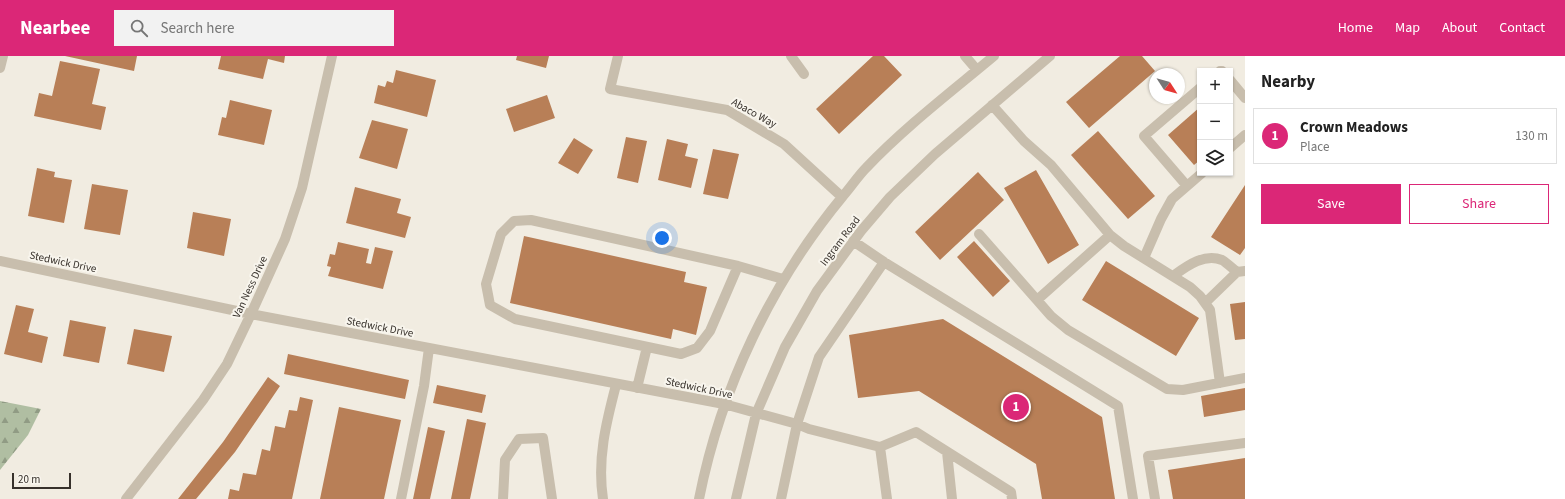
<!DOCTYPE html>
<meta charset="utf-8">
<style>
:root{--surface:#fff;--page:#f2f2f2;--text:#222;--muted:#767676;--line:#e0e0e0;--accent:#db2777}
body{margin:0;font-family:"Source Sans 3",sans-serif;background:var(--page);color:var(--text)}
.controls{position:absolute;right:12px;top:12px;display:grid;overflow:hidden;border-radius:0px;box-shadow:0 1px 3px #0004}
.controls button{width:36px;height:36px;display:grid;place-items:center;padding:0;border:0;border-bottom:1px solid var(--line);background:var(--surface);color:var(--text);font:20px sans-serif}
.compass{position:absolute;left:1149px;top:12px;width:36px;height:36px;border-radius:50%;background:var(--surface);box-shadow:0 1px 3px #0004;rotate:126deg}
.scale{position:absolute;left:12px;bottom:10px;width:59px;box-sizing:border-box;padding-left:4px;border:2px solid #37312b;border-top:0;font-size:11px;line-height:14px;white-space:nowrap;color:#37312b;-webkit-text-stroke:3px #f8f5ed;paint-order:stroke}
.you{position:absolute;left:662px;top:182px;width:14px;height:14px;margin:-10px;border:3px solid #fff;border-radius:50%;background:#1a73e8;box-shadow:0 0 0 6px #1a73e833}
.badge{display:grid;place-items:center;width:26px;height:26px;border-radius:50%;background:var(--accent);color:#fff;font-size:13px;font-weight:700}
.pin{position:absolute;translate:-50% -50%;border:2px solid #fff;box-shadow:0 1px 4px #0006}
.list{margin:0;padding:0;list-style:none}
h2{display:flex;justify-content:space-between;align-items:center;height:52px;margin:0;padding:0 16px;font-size:17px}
h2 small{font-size:13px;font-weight:400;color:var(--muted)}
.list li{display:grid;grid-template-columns:26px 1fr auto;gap:12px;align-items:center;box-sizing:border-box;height:56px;margin:0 8px 8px;padding:0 8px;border:1px solid var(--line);border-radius:0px}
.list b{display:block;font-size:15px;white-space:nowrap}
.list p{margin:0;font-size:13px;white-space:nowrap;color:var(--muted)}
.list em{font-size:13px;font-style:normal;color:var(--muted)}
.actions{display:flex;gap:8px;padding:12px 16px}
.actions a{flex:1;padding:9px 0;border:1px solid var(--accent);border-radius:0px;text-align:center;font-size:14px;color:var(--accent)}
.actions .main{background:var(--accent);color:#fff}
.icon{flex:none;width:22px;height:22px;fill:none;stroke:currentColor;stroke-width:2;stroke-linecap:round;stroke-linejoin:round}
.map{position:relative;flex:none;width:1245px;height:443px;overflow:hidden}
header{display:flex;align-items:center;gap:24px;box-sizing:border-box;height:56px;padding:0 20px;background:var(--accent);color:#fff}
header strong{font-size:19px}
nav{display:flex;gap:22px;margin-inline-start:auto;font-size:14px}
.search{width:280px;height:36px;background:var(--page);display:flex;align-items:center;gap:10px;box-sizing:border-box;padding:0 14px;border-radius:0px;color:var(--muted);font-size:15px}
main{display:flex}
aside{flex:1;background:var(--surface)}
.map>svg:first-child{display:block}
.forest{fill:url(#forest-firs)}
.building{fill:#b87f57}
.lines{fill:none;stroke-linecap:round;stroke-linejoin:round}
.minor{stroke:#c8bead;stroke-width:10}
.labels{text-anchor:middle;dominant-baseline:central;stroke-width:4;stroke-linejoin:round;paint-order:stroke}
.street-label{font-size:11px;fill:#37312b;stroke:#f8f5ed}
</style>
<header>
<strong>Nearbee</strong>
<div class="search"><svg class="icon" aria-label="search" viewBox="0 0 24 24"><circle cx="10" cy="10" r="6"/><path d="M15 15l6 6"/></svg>Search here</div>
<nav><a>Home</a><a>Map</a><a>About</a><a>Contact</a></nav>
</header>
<main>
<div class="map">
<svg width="1245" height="443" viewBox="0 0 1245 443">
<defs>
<pattern id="forest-firs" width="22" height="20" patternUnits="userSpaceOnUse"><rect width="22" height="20" fill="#b0bea2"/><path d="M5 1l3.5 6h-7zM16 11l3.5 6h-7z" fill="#909b84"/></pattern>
</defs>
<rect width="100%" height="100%" fill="#f1ece1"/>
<path class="forest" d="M0,345L41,353L28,379L0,414Z"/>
<path class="building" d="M65,0H137L134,15Z
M221,0H285L284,7L268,3L263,23L218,13Z
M517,0H549L546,12L516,4Z
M873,0H884L902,19L839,78L816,53Z
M1120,0H1142L1155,15L1089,72L1066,46Z
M60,5L100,13L92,48L106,51L101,74L34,60L39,37L52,40Z
M396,14L436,24L427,61L374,47L378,29L385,31L387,25L393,27Z
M547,39L555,62L514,76L506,53Z
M230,44L272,54L264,89L218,79L222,61L226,62Z
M1200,51V104L1194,109L1168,79Z
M372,64L408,73L397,113L359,102Z
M1098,75L1155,140L1128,163L1071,99Z
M626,81L647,85L638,127L617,122Z
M574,82L593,94L578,118L558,107Z
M667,83L688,88L685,100L698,103L691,132L658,124Z
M713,93L739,98L728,143L703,138Z
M37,112L55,116L54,121L72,124L64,167L28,160Z
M1036,114L1079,189L1048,208L1004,132Z
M978,116L1004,144L940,204L915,176Z
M92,128L128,134L120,179L84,173Z
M1245,129V192L1240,199L1211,181Z
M355,131L401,143L397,157L411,161L405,182L346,167Z
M193,156L231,163L224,200L187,192Z
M524,180L686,216L684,226L707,231L696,279L673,273L671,283L510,247Z
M974,185L1010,225L993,241L957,201Z
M338,186L369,193L366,207L371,208L375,191L393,195L383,233L328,220L331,211L327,210L330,198L335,199Z
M1106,205L1199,262L1176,300L1082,244Z
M1245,246V283L1235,284L1230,248Z
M16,249L34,253L28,276L48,281L42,307L4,298Z
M943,263L1102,361L1115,443H1042L1036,408L919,335L858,342L849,279Z
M70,264L106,271L99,307L63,300Z
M134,273L172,280L164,316L127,308Z
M288,298L409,324L405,343L284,318Z
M268,321L280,330L235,396L196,443H178L223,386Z
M437,329L486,339L482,357L433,347Z
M1245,332V354L1204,361L1201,340Z
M300,341L313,344L292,443H228L230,433L239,435L243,417L256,419L262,393L270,395L275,370L285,372L289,354L297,355Z
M339,351L401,364L384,443H320Z
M467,363L486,367L470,443H451Z
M428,371L445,375L430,443H413Z
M1245,402V443H1173L1168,414Z"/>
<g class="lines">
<path class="minor" d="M618,0L610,33L727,54L784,88L842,141
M791,0L804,18
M965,0L977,14
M0,12L3,0
M1220,15H1222
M1230,24L1245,42
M992,49L1024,85L1051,109L1110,179L1124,190L1190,231L1200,240L1210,254L1220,327
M1230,92L1245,79
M1187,130L1144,80L1200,32
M979,178L1051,260L1068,274L1167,333L1183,334L1245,322
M853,185L884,206
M1144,202L1161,163L1172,143L1202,117
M0,205L251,258L724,348L797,368L819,301L884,206L1118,350L1133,443
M738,210L710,275L697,292L681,298L515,263L490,249L486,228L501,178L514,165L531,164L738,210L783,223
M1173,220C1187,210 1204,197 1222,204C1227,207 1232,212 1237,216
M1037,244L1110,179
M1205,247L1237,216L1245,215
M637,332L647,291
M880,391L887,443
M947,396L952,443
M126,443L203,344L227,308L251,258L285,183L302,132L332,0
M401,443L424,330L429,292
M503,443L505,404L519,383L543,382L552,443
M603,443C597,403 606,367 616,329
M699,443C721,332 771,227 843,140C851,131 858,120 866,112C905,71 951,36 994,0
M736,443L756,358L785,291L817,235L861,175L890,141L935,98L1050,0
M781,443L797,368L809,373L880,391L916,376L1011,436L1012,443
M1155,443L1148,400L1245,387"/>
</g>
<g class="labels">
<g class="street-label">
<text transform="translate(754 57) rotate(29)">Abaco Way</text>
<text transform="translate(840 185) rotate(-53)">Ingram Road</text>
<text transform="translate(63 206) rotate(12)">Stedwick Drive</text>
<text transform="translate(250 231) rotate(-65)">Van Ness Drive</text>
<text transform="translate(380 271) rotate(11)">Stedwick Drive</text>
<text transform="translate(699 332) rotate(12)">Stedwick Drive</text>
</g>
</g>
</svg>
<div class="controls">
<button>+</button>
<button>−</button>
<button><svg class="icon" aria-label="layers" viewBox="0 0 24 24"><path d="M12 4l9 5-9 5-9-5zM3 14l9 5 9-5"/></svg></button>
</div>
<svg class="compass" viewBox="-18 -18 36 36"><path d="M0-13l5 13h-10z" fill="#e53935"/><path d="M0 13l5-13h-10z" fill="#767676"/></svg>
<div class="scale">20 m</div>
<div class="you"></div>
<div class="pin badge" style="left:1016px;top:351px">1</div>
</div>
<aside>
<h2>Nearby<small></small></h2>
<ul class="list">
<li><span class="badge">1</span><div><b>Crown Meadows</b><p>Place</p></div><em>130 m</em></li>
</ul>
<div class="actions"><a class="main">Save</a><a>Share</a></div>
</aside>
</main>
